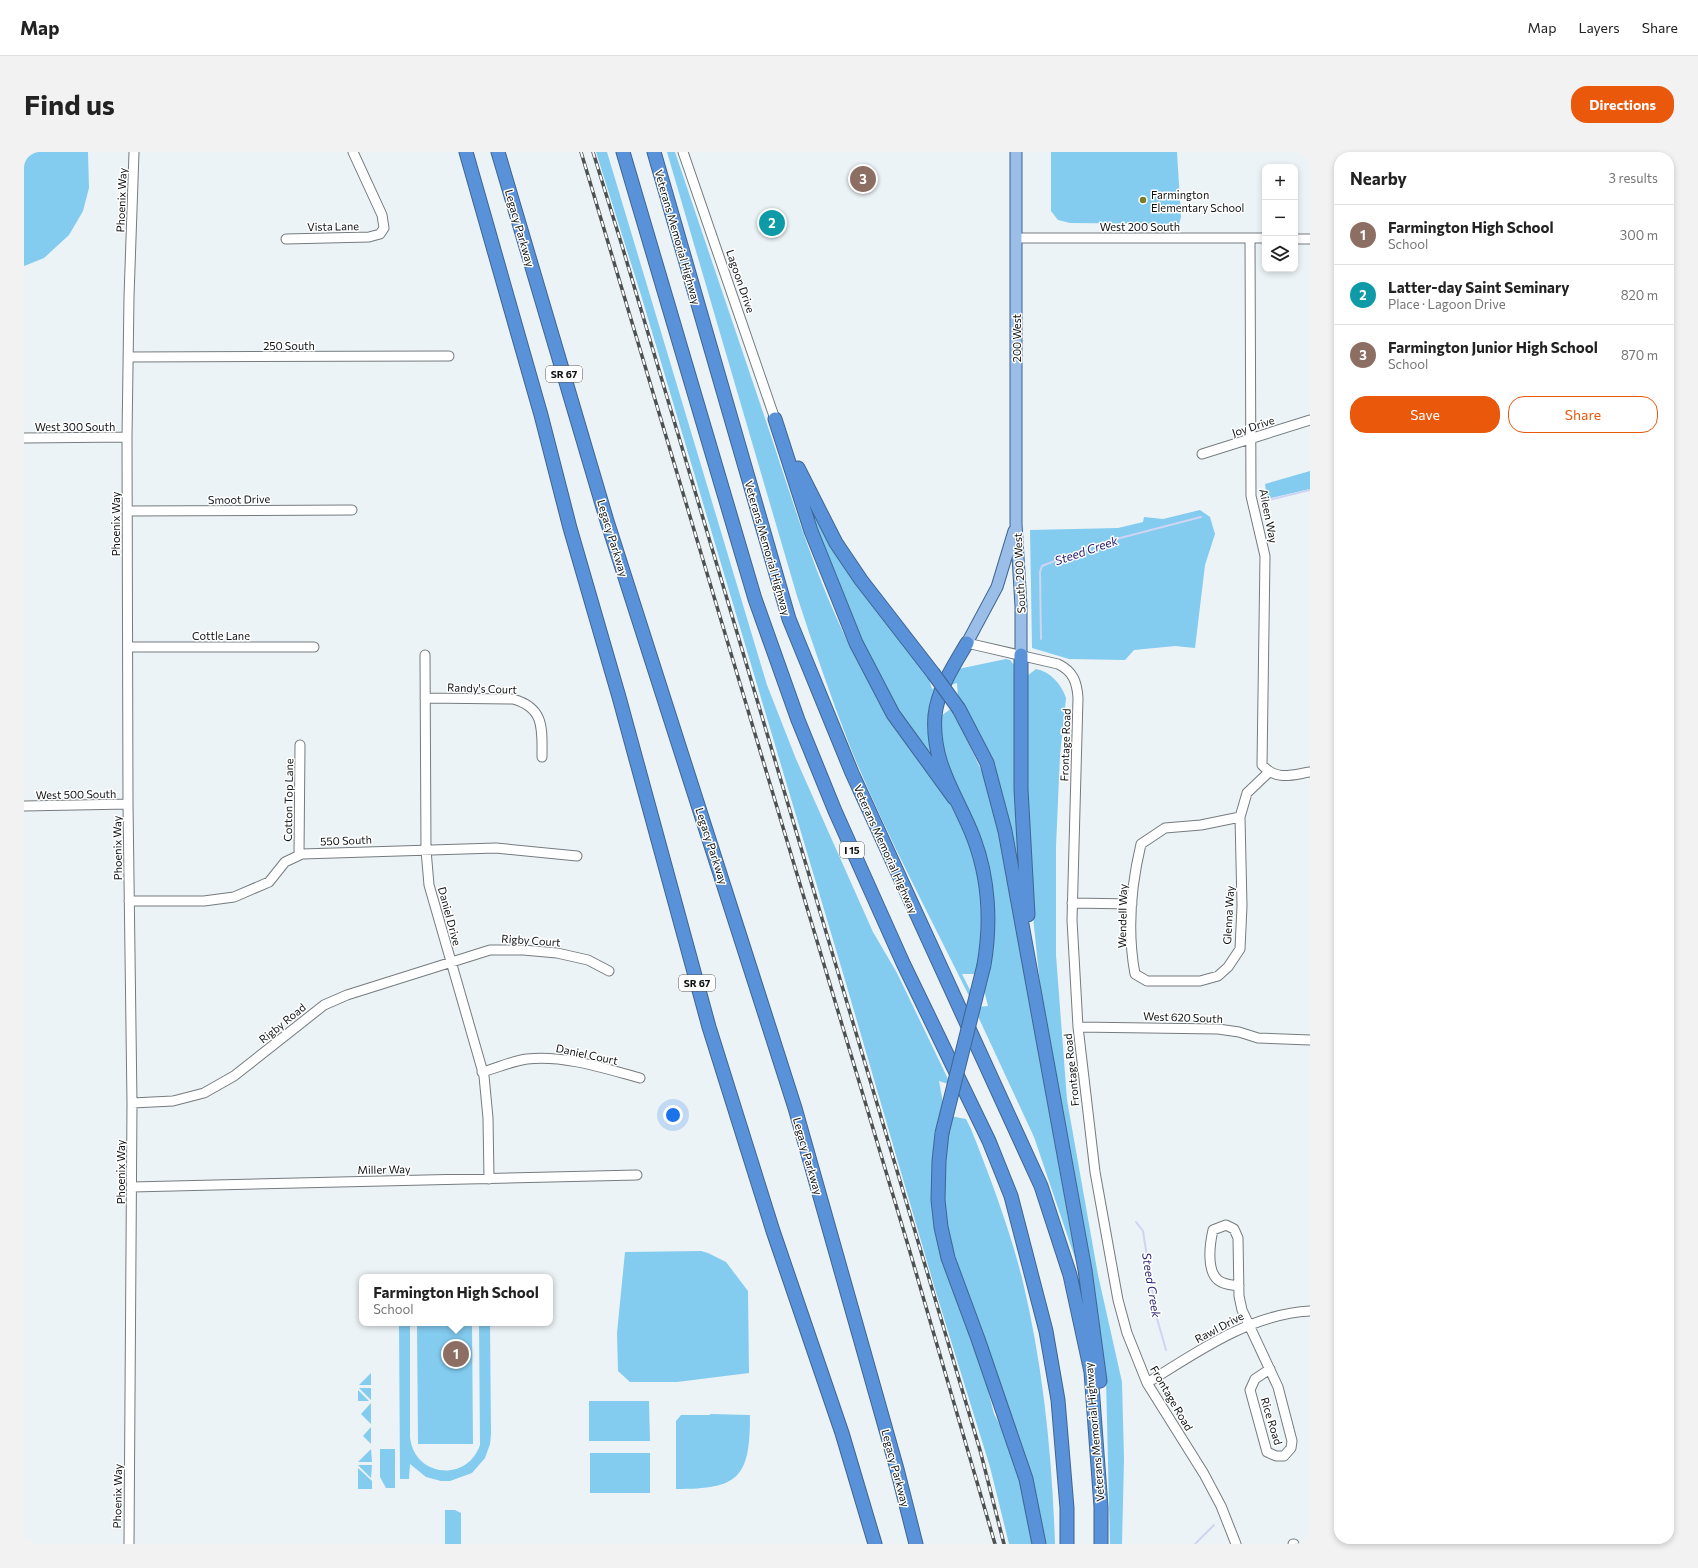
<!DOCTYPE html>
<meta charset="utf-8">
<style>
:root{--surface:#fff;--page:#f2f2f2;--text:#222;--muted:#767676;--line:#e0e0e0;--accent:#ea580c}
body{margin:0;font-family:Commissioner,sans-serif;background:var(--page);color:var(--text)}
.controls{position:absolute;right:12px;top:12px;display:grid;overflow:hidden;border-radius:8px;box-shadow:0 2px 6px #0003}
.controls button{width:36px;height:36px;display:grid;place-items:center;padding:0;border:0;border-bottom:1px solid var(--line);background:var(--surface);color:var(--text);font:20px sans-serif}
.you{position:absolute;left:649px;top:963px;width:14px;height:14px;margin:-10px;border:3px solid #fff;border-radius:50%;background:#1a73e8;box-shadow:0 0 0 6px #1a73e833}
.badge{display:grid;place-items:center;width:26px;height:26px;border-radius:50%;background:var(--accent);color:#fff;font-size:13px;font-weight:700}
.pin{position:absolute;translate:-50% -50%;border:2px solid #fff;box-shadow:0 1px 4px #0006}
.popup{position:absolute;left:335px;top:1122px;width:194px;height:52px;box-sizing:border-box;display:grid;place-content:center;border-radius:8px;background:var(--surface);filter:drop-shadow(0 1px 3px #0005);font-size:13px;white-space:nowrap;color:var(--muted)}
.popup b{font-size:15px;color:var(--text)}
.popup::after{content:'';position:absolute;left:50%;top:100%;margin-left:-8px;border:8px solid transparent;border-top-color:var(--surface)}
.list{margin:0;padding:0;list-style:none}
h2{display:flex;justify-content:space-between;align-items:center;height:52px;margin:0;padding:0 16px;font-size:17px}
h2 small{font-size:13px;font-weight:400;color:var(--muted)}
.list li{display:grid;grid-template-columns:26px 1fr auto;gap:12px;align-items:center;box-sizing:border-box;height:60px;padding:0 16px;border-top:1px solid var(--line)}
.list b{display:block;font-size:15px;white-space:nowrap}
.list p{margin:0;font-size:13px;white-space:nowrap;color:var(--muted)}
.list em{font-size:13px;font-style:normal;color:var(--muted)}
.actions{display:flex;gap:8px;padding:12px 16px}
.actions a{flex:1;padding:9px 0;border:1px solid var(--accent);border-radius:16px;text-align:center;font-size:14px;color:var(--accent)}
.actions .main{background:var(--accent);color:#fff}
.icon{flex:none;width:22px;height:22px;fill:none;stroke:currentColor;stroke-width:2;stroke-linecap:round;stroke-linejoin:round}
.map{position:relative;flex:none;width:1286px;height:1392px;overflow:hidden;border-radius:16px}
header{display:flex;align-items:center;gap:24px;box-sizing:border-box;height:56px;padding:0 20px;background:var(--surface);border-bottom:1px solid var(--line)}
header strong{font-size:19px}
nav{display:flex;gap:22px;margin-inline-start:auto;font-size:14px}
.intro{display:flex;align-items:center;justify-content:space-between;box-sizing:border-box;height:96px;padding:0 24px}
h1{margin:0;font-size:28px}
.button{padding:10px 18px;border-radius:16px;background:var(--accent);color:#fff;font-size:14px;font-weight:700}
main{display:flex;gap:24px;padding:0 24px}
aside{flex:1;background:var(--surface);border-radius:16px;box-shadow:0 2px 6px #0003}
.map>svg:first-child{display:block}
.green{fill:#83cbef}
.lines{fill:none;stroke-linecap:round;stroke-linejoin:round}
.stream{stroke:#cfd4f2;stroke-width:2}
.minor-casing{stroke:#757b7e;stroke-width:11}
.major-casing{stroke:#3f6593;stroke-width:13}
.highway-casing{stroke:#3f6593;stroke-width:15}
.minor{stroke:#fff;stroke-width:9}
.major{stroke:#9bbee8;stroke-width:11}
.highway{stroke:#5992d8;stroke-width:13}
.rail-casing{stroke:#4d5152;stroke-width:3.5}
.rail{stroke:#fff;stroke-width:2;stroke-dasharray:6;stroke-linecap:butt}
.highway-bridge-casing{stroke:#3f6593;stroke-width:15;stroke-linecap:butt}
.highway-bridge{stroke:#5992d8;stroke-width:13}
.poi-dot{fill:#797d27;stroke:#fff;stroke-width:1.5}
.labels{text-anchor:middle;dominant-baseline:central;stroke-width:3;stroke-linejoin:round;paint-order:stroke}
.shield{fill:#fff;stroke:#575859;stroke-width:1}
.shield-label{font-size:10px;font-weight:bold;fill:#0f1112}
.poi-label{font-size:11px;fill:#0f1112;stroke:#fff;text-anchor:start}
.street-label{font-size:11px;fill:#0f1112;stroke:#fff}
.water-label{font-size:12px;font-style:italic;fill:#241d70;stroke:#fff}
</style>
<header>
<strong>Map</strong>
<nav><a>Map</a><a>Layers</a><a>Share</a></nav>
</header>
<div class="intro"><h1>Find us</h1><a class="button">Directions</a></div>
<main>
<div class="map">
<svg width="1286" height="1392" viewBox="0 0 1286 1392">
<rect width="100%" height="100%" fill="#ecf3f6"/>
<path class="green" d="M0,0H64L65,36L59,59L45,83L20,106L0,114Z
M572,0H583L743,533L772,607L849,780L873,821L925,929L924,932L915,929L919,951V1107L964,1238L970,1262L982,1285L1004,1358L1012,1392H985L966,1315L911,1137L821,828L617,143Z
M643,0H651C682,92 713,183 744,275C767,344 788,414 819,480C840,525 868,565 896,605C915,634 935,661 946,694C960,736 959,779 952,822H938L947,840L946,846C905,762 860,679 825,592C806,543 789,493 773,444Z
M1027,0H1153L1157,65L1155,72L1046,71L1034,68L1027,59Z
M1286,319V337L1243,347L1241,332Z
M774,328C809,401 853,461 904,523L908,537L913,534C903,562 902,582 911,610L869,550L834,489Z
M1176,358L1186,365L1191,382L1181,413L1171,496L1151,494L1110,498L1101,508L1045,507L1008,496L1006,378L1094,376L1119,370L1120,365L1139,367Z
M982,507L986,508L990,513L997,737L966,606L949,569L934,546L933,531L927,533L934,517Z
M1012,517C1027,520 1037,532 1042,546L1036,603L1032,695V803L1043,948L1074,1123L1098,1230L1100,1307L1098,1392H1086L1082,1228L1017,842L1006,736L1002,676L1003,524Z
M928,556L959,622L973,669L1052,1109L1010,985L952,860L954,855L964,854L959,834L970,749L968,730L965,717L919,599L914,566Z
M926,964L942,967L947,977C966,1025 985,1075 998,1126C1019,1213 1028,1302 1031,1392H1021L932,1120L922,1077L918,1035Z
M677,1099L684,1101L702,1110L724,1139L725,1221L653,1230H606L594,1219L593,1181L601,1100Z
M375,1171H386V1285C390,1325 443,1331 456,1293L455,1171H466L467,1282L466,1292L461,1306L448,1321L426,1329H417L402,1325L386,1312L385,1327H376Z
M393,1171H448L449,1292H394Z
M347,1221V1233H335Z
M335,1236H347V1248Z
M334,1238L345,1249H334Z
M565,1249H625L626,1289H565Z
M347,1251V1272L337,1262Z
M686,1262L726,1263C726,1326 715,1337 652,1337V1269L657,1263H686Z
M347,1275V1292L339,1284Z
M347,1297L348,1310H334Z
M356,1297H371V1336H362L356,1325Z
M566,1301H626V1341H566Z
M334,1313H348L347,1326Z
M334,1316L348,1329V1337H334Z
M421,1358H431L437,1361V1392H421Z"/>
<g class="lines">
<path class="stream" d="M1241,349L1286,338
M1017,487L1016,420L1018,414L1073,392L1177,365
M1112,1070L1119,1079L1132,1163L1142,1198
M1171,1392L1190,1373"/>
<defs>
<path id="minor" d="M659,0L751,267
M992,86H1241
M1226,86L1227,344L1241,404L1238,613C1253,629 1267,623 1286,620
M262,87L345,85L356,82L360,76L358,63L329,0
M1271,87H1286
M104,205L425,204
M0,286L103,285
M1178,302L1286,268
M103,359L328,358
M943,491L1034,512C1049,519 1053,530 1054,546L1048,768L1054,875L1071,1020L1094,1148L1103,1181L1123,1231L1180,1322L1197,1354L1212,1392
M104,495H290
M401,503L402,698L405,733L460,924L464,966L465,1027
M401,546L489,547C521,556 518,577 518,605
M0,654L104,652
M1216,665L1177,673L1141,676L1117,692C1107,734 1103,779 1111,822L1123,829H1176L1194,824L1204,815L1216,797L1218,754L1216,665L1223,641L1245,620
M275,703L276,593
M105,749H180L210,745L245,730L261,710L278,702L472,696L553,704
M1048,751L1108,752
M1054,875L1194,877L1215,880L1234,886L1286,888
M458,920C473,916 488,909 503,907C541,903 579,916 616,926
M108,951L149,949L180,941L210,924L300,853L323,843L466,798H499L533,801L564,808L585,819
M108,1035L613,1023
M1215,1134C1208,1133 1200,1133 1194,1128C1182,1118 1186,1091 1189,1078L1202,1073L1210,1077L1214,1086L1215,1144L1218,1158L1254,1235L1268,1289L1267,1296L1260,1304H1252L1243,1300L1226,1238L1231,1227L1246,1217
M1123,1231C1173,1200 1226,1162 1286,1159
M105,1392L108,951L104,652L103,285L105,145L110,0
M1269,1392H1270"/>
<path id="major" d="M992,0V372L997,454V503
M943,491L973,435L990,379"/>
<path id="highway" d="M442,0L517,263L546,376L595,545L685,875L749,1079L818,1281L851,1392
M474,0L583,369L771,956L873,1317L892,1392
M599,0L731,447L774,568L811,659L879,811L965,989L987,1044L1022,1179L1034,1248L1043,1356V1392
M630,0L765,467L828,621L1017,1034L1046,1123L1067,1220L1077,1355V1392
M751,267L787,379L832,491L869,562L930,646
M774,316L812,391L837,428L909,521
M943,491C930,513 914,537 911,563C907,613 934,644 950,687C965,727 967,772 960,813
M997,503V637L1004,763
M935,557L963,611L981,679L1061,1118L1076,1229
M918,981L915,1009L914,1048L917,1075L924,1106L954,1187L1002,1327L1015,1392"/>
</defs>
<use href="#minor" class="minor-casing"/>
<use href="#major" class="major-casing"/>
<use href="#highway" class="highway-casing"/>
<use href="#minor" class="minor"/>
<use href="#major" class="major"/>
<use href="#highway" class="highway"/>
<defs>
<path id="rail" d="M557,0L886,1100L971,1392
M569,0L599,97L956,1298L980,1392"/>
</defs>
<use href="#rail" class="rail-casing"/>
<use href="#rail" class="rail"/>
<defs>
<path id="highway-bridge" d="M909,521L935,557
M918,981L960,813"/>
</defs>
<use href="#highway-bridge" class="highway-bridge-casing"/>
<use href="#highway-bridge" class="highway-bridge"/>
</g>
<circle class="poi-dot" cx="1119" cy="48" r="4"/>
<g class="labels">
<g class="shield">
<rect x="522" y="214" width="36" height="16" rx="3"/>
<rect x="816" y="690" width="24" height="16" rx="3"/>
<rect x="655" y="823" width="36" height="16" rx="3"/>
</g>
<g class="shield-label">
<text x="540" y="222">SR 67</text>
<text x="828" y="698">I 15</text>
<text x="673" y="831">SR 67</text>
</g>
<g class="poi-label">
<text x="1127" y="42">Farmington<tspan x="1127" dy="13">Elementary School</tspan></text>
</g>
<g class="street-label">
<text transform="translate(97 48) rotate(-88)">Phoenix Way</text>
<text transform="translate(309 74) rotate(-1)">Vista Lane</text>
<text x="1116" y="74">West 200 South</text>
<text transform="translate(496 76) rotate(74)">Legacy Parkway</text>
<text transform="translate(654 85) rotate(74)">Veterans Memorial Highway</text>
<text transform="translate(717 129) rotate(71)">Lagoon Drive</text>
<text transform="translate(992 186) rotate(-90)">200 West</text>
<text x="265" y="193">250 South</text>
<text x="51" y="274">West 300 South</text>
<text transform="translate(1229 274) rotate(-18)">Joy Drive</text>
<text transform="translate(215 347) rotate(-1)">Smoot Drive</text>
<text transform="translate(1245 364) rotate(79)">Aileen Way</text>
<text transform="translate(91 372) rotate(-90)">Phoenix Way</text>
<text transform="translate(589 386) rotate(73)">Legacy Parkway</text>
<text transform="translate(744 396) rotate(74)">Veterans Memorial Highway</text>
<text transform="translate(995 421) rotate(-93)">South 200 West</text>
<text x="197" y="483">Cottle Lane</text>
<text transform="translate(458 536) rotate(2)">Randy's Court</text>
<text transform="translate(1041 593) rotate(-88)">Frontage Road</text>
<text transform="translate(52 642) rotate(-1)">West 500 South</text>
<text transform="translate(264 648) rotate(-89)">Cotton Top Lane</text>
<text transform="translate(322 688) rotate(-2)">550 South</text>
<text transform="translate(688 694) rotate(72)">Legacy Parkway</text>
<text transform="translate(93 696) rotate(-91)">Phoenix Way</text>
<text transform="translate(862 697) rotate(66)">Veterans Memorial Highway</text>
<text transform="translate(1204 763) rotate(-87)">Glenna Way</text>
<text transform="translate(426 764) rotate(75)">Daniel Drive</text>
<text transform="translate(1098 764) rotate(-89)">Wendell Way</text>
<text transform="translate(507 788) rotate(4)">Rigby Court</text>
<text transform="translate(1159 865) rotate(2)">West 620 South</text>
<text transform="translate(258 871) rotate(-39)">Rigby Road</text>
<text transform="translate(563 902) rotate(12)">Daniel Court</text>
<text transform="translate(1047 918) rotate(-96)">Frontage Road</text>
<text transform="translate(784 1004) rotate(74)">Legacy Parkway</text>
<text transform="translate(360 1017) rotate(-1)">Miller Way</text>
<text transform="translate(96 1020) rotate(-90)">Phoenix Way</text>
<text transform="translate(1195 1175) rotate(-28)">Rawl Drive</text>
<text transform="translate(1148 1246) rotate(60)">Frontage Road</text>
<text transform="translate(1248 1269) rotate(73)">Rice Road</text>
<text transform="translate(1070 1280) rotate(-95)">Veterans Memorial Highway</text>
<text transform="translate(872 1316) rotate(75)">Legacy Parkway</text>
<text transform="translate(93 1344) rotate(-89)">Phoenix Way</text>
</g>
<g class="water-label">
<text transform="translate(1062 398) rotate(-19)">Steed Creek</text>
<text transform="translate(1128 1133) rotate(81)">Steed Creek</text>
</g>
</g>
</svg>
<div class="controls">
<button>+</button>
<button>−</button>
<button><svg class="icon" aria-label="layers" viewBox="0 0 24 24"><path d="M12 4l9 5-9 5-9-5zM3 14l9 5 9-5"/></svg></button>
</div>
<div class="you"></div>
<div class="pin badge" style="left:432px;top:1202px;background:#8d6e63">1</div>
<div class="popup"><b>Farmington High School</b>School</div>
<div class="pin badge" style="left:748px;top:71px;background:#0f9aa8">2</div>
<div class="pin badge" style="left:839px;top:27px;background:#8d6e63">3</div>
</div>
<aside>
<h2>Nearby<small>3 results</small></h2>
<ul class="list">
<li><span class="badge" style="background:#8d6e63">1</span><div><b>Farmington High School</b><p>School</p></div><em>300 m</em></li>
<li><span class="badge" style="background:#0f9aa8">2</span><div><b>Latter-day Saint Seminary</b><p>Place · Lagoon Drive</p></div><em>820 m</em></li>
<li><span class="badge" style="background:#8d6e63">3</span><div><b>Farmington Junior High School</b><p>School</p></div><em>870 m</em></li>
</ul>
<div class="actions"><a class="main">Save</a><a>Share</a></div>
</aside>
</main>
